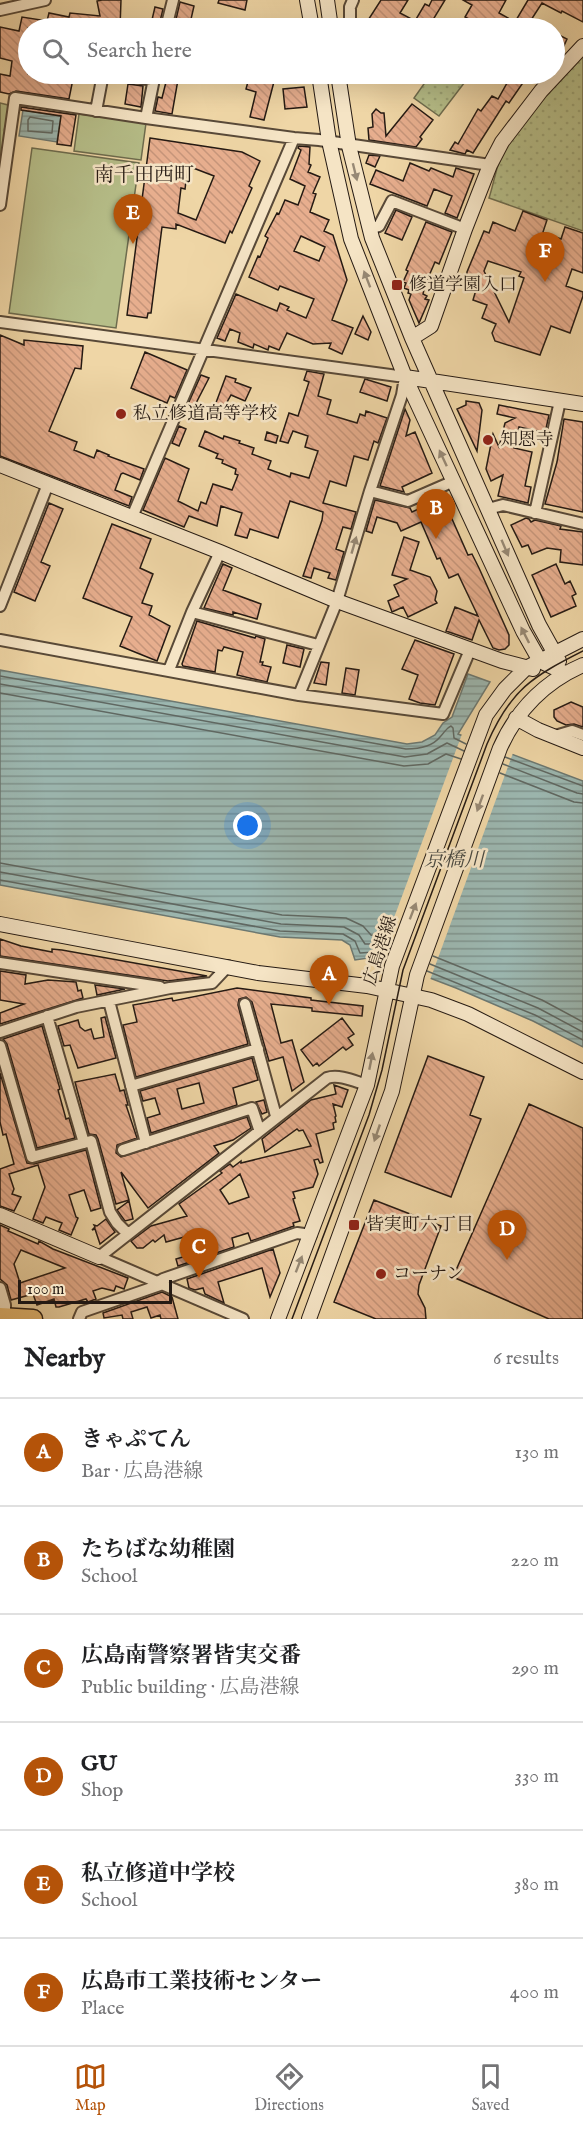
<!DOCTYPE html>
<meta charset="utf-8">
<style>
:root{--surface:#fff;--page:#f6f6f6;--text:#202124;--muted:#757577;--line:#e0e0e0;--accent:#b45309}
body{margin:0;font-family:"IM FELL English","Noto Serif JP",serif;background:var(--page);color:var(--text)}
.scale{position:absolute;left:18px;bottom:15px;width:154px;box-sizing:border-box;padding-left:6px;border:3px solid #251a13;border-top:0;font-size:16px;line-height:21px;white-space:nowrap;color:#251a13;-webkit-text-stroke:4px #f5e4c5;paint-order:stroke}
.you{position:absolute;left:248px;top:826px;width:21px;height:21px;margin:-15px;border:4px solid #fff;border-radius:50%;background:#1a73e8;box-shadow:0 0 0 9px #1a73e833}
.badge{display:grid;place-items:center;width:39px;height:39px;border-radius:50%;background:var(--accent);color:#fff;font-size:20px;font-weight:700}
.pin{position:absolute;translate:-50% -50px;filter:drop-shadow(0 2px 3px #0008)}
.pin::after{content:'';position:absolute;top:32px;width:21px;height:18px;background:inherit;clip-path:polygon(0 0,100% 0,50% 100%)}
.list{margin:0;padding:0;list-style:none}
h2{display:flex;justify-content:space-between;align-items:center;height:78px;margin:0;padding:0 24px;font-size:26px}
h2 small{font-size:20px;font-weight:400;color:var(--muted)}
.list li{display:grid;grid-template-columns:39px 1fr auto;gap:18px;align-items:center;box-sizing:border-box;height:108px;padding:0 24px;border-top:2px solid var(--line)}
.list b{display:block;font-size:22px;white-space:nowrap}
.list p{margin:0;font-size:20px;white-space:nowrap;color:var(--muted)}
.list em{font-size:20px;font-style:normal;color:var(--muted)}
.icon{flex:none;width:33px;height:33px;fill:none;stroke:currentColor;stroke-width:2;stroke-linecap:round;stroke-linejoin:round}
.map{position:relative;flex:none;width:583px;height:1319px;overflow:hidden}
.search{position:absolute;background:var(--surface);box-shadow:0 6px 24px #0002;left:18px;right:18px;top:18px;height:66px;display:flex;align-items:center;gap:15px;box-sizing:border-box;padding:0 21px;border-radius:33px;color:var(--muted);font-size:22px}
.sheet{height:726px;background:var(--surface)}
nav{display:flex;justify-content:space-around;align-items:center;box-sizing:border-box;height:84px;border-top:2px solid var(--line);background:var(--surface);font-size:16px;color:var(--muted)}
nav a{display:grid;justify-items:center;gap:3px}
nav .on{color:var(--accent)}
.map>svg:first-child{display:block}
.green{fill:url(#green-dots);stroke:#6e6c4e;stroke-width:1.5}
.forest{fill:url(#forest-firs);stroke:#6e6c4e;stroke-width:1.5}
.pitch{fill:#b6be89;stroke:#6e6c4e;stroke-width:1.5}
.water{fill:url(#water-rules);stroke:#6c7871;stroke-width:1.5}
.pier{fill:#efd6a6}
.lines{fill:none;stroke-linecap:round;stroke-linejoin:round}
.shore{stroke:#606862;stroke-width:1.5}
.building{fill:url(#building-back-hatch);stroke:#251a13;stroke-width:1.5;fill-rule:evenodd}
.street-casing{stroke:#584938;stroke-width:14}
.secondary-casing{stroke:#251a13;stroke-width:16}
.highway-casing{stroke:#251a13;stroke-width:21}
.street{stroke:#f5e4c5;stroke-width:10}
.secondary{stroke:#f5e4c5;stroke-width:14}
.highway{stroke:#e8bb73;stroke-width:18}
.tram{stroke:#251a13;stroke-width:1.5}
.oneway{fill:#978975}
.poi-dot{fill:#8f2418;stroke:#f5e4c5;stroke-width:2}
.labels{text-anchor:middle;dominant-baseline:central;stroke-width:5;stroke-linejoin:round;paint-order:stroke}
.poi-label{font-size:18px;fill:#251a13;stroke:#f5e4c5;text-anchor:start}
.street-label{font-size:18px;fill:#251a13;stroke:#f5e4c5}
.neighbourhood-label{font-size:20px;fill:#251a13;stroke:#f5e4c5}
.water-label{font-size:20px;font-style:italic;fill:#494942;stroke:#f5e4c5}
</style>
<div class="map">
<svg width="583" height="1319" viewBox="0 0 583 1319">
<defs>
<pattern id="green-dots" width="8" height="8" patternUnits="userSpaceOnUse" patternTransform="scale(1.5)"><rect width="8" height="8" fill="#b6be89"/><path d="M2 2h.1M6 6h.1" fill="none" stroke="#9ca375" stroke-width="1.8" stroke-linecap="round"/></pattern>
<pattern id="forest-firs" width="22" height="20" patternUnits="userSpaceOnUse" patternTransform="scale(1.5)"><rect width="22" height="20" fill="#b6be89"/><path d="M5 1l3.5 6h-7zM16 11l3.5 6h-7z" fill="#9ca375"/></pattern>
<pattern id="water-rules" width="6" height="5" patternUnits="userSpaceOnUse" patternTransform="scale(1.5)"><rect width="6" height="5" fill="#9cb7b0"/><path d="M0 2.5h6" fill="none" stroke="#7f948e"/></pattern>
<pattern id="building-back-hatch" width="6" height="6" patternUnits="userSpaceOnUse" patternTransform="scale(1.5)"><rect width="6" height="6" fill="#e7ae8e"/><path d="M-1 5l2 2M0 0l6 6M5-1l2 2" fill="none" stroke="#c6957a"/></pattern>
</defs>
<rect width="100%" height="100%" fill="#efd6a6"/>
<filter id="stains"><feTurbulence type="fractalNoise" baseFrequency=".00333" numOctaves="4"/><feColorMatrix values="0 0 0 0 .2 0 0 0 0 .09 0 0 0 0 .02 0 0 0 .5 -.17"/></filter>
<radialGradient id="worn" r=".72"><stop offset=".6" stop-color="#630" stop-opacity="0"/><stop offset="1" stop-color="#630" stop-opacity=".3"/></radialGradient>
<path class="green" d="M583,54V231L489,198C495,180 496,163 506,146C525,113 557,81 583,54Z
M431,74H471L439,116L414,98Z"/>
<path class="forest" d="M0,103L8,105L10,109L0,175Z"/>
<path class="pitch" d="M79,114L146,123L141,160L74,151Z
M32,148L139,163L116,328L9,313Z"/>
<path class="water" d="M23,110L61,116L57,142L19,136Z
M0,670L407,744L422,742L435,735L443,723L452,717L468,674L490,682L458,734L583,781V1047L533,1021L456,988L375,957L355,960L350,945L342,940L280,937L0,885Z"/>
<path class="pier" d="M462,734L513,753L430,980L378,961Z"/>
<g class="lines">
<path class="shore" d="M30,117L53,121L52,133L28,131V120Z
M0,676L406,749C419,749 432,747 440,737C445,732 446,728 451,726L453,728L454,738L466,744
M0,684L405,757L427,754L447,743L464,751
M0,693L404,766L428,764L446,754L461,759
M505,757L583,786
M503,764L577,793L583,794
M500,773L574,802L583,803
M0,863L282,915L346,918L363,926L371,935L393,940
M0,872L281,924L344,927L359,935L365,944H378L390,949
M0,880L280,931L343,934L355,941L360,953L375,952L387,956
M433,956L542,1000L583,1022
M430,964L538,1008L583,1032
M427,971L535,1015L583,1040"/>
</g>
<path class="building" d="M102,0H121L120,28H28V74H74L69,99L16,91L9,94L0,92V74L10,76L12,61L0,58V27L19,31L22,17L47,21L49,13L69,17L70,13L100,16L97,1Z
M219,0H247L245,10L218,3Z
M381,0H408L400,13L415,21L425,4L429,6L432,0H445L428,28H409L398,22L394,28H363Z
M463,0H506L499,13L515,22L528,0H583V22L562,11L561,13L542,3L531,20L547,28H470L474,22L465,17L472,5Z
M180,2L194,6L189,28H174Z
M155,7L163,9L159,26L151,24Z
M555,33L567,39L562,50L555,46Z
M168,74H179L172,114L155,111L158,97L162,98Z
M250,74H276L264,120L250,117L256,92L246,89Z
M507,74H529L509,103L506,101L473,153L467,150L465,154L450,150L455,142L458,144L478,109L481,111L492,96L498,99L511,76Z
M128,84L143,86L141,107L125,104Z
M304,87L307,107L285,109L283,89Z
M412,104L433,120L420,137L422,139L416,147L369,140L368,128L373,127L372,114L376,109L381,113H384L386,136Z
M21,107L76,115L71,146L57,144L61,116L21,110Z
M150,138L242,152L260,161L249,186L252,188L232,233L230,231L225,243L176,224V229L162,227L151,313H148L147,318L127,315ZM188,166L214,176L196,220L178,213L181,188L185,189Z
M299,146L310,147L309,164L311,165L308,172L320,177L313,193L316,194L310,212L329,220L324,231L333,235L347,280L332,320L353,328L342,354L329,348L331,343L313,344L287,333L279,350L269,346L268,350L254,344L253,348L238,342L240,333L230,329L225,341L217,338L236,294L277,311L280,303L289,307L287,310L306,318L314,299L280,286L278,290L249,277L258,256L260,257L268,238L265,236L277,213L279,214L285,200L298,205L305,186L290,179L301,150L298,148ZM301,236L325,247L319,261L294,251Z
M369,155L380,156L375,167L366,163Z
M410,163L429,171L431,168L453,177L456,168L474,174L457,218L445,213L452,196L434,189L427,206L370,184L376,170L403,181Z
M396,210L412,217L402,240L385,233Z
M523,211L547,220L543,232L561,239L565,227L583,233V273L572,269L566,286L583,292V296L570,333L551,326L540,355L495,341L492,333L496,324L482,318L487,305L473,300L478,283L469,280L467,277V272L484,231L489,233L493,222L515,231ZM488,261L521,272L519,276L524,278L509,322L484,271Z
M426,222L452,232L439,264L435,262L425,285L423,294L427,296L425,299L429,300L419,323L409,300L411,294L408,293L409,290L404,288L406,283L403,282L408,271L406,270Z
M363,316L371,332L368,340L355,334Z
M0,335L24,345V340L83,346L81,369L75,368L49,431L77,442L74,450L94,458L97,450L109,455L108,456L144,469L140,480L123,473L121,474L115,490L132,497L129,506L0,456Z
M145,352L187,370L175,398L170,396L167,403L131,388Z
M307,371L324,374L318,396L331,400L327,414L357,423L360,414L365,416L366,411L387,418L378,443L374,441L368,460L354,456L346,486L330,481L323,503L356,512L351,529L343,527L336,549L344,552L336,580L328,578L330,573L314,568L311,578L303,576L322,520L323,512L290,501L278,538L250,529L247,538L235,535L242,513L221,506L217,526L189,516L184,527L143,510L165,458L189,469L178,501L198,511L201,502L206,504L213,484L232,490L238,475L235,474L236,469L222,463L223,460L216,458L218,454L199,446L205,431L223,439L224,436L240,441L239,443L254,448L252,454L271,461L268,469L290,477L291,473L309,478L318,451L305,447L308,436L293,431L288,443L280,441L289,413L298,416L309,382L304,380Z
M201,375L209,378L194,407L188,404Z
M226,376L236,379L235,382L251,388L245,401L231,395L222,411L214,408Z
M365,379L391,387L387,401L360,392Z
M466,401L479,403L482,410L477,451L457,409L466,405Z
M499,405L549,415L545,433L519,427L514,448L532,452L525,486L531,487L528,503L498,496L503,475L491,481L486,469L493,434L499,447L505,423L515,418L497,414Z
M405,409L410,420L406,436L415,432L432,473L402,487L404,492L380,486Z
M564,419L583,422V512L545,504L557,462Z
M179,426L186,429L179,446L172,443Z
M267,432L278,436L276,443L265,440Z
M375,500L410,508L412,512L434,502L445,522L452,519L468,555L472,554L479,568L509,635V645L505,649L499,650L493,648L479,620L472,640L446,631L455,607L478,616L458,574L449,578L440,558L437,559L421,522L401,531L397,523L377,517L372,533L366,531Z
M49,503L63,509L41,562L50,566L35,601L14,592Z
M526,518L529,519L531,522L535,520L561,526L560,529L583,532V565L560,562L561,550L547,548L532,554L528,545L522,547L511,525Z
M112,524L151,539L140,568L153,574L142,603L152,606L149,615L170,626L157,661L120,646L132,617L83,598Z
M404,537L419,542L410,570L430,577L437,591L435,600L437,603L408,617L403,607L392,612L388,601L399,596L394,585L407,579L392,575Z
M223,564L232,568L223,590L261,604L257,619L233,612V615L204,608Z
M556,564L565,584L570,581L576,594L572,596L576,606L551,617L532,575Z
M197,621L255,638L256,636L265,639L260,662H263L262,665L271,667L267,682L237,675L243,652L224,647L222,651L218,650L215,672L183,666L182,664Z
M415,640L454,654L435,705L420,703L409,699L418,675L402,669Z
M287,645L304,649L300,667L283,663Z
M321,662L329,663L326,685L314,683Z
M346,668L359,670L355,695L342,693Z
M571,702L583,707V727L574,724L566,725L557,721L554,717V710Z
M0,939L21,946L52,952V949L62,950L207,976L168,981L0,956Z
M0,971L26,975L25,984L48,980L76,982L78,991L81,990L83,998L0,1024V1013L24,1004L0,1000Z
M95,985L125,989L97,995Z
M237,988L311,998V1000L363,1006L362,1016L312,1011V1008L271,1004L281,1043L292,1040L304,1082L292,1091L283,1057L269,1061L252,1002L246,997L239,999L238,1005L248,1044L136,1077L123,1025L137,1022L133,1005L172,998L173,1001Z
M105,1017L116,1058L78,1068L70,1045L64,1046L58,1026L78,1020L80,1027L85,1031L91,1029L94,1039L104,1037L101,1018Z
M342,1018L354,1034L348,1038L353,1045L346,1050L343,1047L319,1066L317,1063L313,1066L301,1050Z
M42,1026L60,1089L58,1090L66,1119L69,1118L75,1138L37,1148L7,1044L3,1039Z
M428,1056L484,1077L470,1115L481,1119L451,1197L385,1172Z
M252,1058L258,1080L233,1088L237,1105L151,1133L147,1118L160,1114L155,1098L143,1101L140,1091ZM199,1083L204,1103L182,1109L177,1089Z
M0,1073L27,1163L34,1164L86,1150L101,1208L91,1211L84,1190L69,1195L76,1217L78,1218L71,1235L59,1230L62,1223L46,1217L43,1223L33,1219L45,1187L38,1165L9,1174L14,1189L12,1194L21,1197L14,1211L0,1206V1169L14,1164L6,1134L3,1135L0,1122Z
M115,1074L120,1091L124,1090L128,1105H126L137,1138L117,1145L116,1153L121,1157L247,1117L251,1128L233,1140L214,1146L219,1153L148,1208L121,1172L129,1200L116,1204L98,1139L96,1135L89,1134L75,1082Z
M334,1085L348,1090L342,1107L333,1104L336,1116L335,1117L336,1122L333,1123L334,1129L316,1134L323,1162L320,1163L318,1159L314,1160L318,1174L313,1187L293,1192L295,1198L293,1199L300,1221L293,1223L294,1226L251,1241L248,1233L232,1238L234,1247L178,1266L176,1259L193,1254L188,1236L166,1242L164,1235L155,1242L153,1240L143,1248H137L131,1241L151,1226L187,1216L179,1204L222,1173L220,1171L230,1164L233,1167L241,1161V1163L311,1146L303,1130L299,1131L297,1129L265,1152L262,1139L311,1100L336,1094ZM240,1174L249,1197L229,1204L220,1190Z
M264,1100L267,1112L262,1114L256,1102Z
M529,1104L583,1128V1319H549L453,1277Z
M374,1200L441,1226L419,1285L418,1294L425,1308L426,1319H376L334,1302Z
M129,1201L133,1219L125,1221L117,1210Z
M106,1219L115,1232L100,1244L95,1229L92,1230L95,1227L94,1225L97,1226Z
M0,1225L9,1229L8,1231L38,1244L39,1241L53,1249L128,1278L124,1289L116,1286L114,1291L102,1288L93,1291L96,1299L88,1302L86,1299L59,1307H56L54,1299L37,1305L33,1294L11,1300L7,1285L0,1279ZM21,1250L65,1268L20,1283L14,1264Z
M273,1249L280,1273L270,1297L262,1268L218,1282L224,1303L205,1294L203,1288L195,1290L189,1288L187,1279Z
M162,1292L172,1297L178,1319H161L160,1315L151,1318L147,1307L131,1312L133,1319H123L122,1315L104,1318L103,1313Z"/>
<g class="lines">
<defs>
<path id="street" d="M0,10L45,0
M166,28L173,0
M350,28V7L353,0
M117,74L153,80
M96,111L103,74
M146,118L155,74
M0,205L15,98L146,118L294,138L319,140L490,165
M369,229L379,226L392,201L465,229
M0,322L405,377L402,395L370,491L337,601L299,695
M370,491L408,501L454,481
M488,509L503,505L583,524
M535,513L560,401
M132,517L294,138
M0,606L48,484
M192,612L318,645
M0,640L299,695L443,714L470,650
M169,670L192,612L220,552
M555,736L572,731L583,735
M0,963L160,987
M109,1001L146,1143
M245,1004L276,1116
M47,1016L84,1143
M0,1032L76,1007L170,988L212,983L228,966
M0,1046L32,1157L91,1141L110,1212L117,1223L128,1234
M131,1086L258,1049
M123,1150L252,1108L259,1129
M156,1283L163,1279L297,1233L311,1235
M0,1288L5,1305V1317
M79,1319L82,1312L160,1285
M243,1319L99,1257L327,1078C339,1074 354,1081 367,1085"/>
<path id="secondary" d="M307,0L312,28
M327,0L331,28
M319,74L329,141L351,239L405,377L523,631L540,661L565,673
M338,74L349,146L372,238L412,338L539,625L559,661
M412,338L431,326L465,229L490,165L502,142L541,91L583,46
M405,377L583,404
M0,465L220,552L337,601L502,661L533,669
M516,718L538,730L583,748
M0,924L258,973L367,986L431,1000L468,1014L583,1072
M0,1215L99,1257
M278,1319L367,1085L392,966L486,715L505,689L526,668L583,639
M309,1319L392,1091L417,975L500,748C517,710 544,682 583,665"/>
<path id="highway" d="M0,1317L33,1319"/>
</defs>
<use href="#street" class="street-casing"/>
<use href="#secondary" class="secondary-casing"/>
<use href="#highway" class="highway-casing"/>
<use href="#street" class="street"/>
<use href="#secondary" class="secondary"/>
<use href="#highway" class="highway"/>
<path class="tram" d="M292,1319L369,1115L382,1070L403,970L487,744C511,689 532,677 583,651"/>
</g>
<defs><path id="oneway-solid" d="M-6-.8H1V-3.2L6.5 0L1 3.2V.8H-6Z" transform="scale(1.5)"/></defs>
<g class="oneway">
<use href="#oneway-solid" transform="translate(355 172) rotate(76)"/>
<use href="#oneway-solid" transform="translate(367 279) rotate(-111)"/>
<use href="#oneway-solid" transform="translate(443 458) rotate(-115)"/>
<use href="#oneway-solid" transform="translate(354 545) rotate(-74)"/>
<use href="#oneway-solid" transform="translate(505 548) rotate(67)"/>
<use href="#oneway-solid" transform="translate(525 635) rotate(-117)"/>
<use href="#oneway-solid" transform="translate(480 803) rotate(110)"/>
<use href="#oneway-solid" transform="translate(413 911) rotate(-69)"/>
<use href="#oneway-solid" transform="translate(371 1061) rotate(-79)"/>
<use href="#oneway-solid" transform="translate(377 1133) rotate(109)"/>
<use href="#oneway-solid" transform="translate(299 1264) rotate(-69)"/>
</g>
<g class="poi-dot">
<rect x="391" y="279" width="12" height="12" rx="3"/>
<circle cx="121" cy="414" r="6"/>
<circle cx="488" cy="440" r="6"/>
<rect x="348" y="1219" width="12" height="12" rx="3"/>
<circle cx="381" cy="1274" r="6"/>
</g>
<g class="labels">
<g class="poi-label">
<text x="409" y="285">修道学園入口</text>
<text x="133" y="414">私立修道高等学校</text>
<text x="500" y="440">知恩寺</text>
<text x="366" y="1225">皆実町六丁目</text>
<text x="393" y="1274">コーナン</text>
</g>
<g class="street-label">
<text transform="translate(381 951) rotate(-72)">広島港線</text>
</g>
<g class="neighbourhood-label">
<text x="144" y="175">南千田西町</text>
</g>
<g class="water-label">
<text x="454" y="860">京橋川</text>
</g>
</g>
<rect width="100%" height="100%" filter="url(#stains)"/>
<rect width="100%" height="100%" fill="url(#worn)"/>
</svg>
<div class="scale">100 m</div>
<div class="you"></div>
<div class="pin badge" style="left:329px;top:1005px">A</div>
<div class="pin badge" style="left:436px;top:539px">B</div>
<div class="pin badge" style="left:199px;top:1278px">C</div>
<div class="pin badge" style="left:507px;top:1260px">D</div>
<div class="pin badge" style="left:133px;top:244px">E</div>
<div class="pin badge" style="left:545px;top:282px">F</div>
<div class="search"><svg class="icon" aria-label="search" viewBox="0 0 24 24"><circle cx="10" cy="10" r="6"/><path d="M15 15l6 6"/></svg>Search here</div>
</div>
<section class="sheet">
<h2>Nearby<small>6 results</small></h2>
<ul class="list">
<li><span class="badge">A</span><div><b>きゃぷてん</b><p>Bar · 広島港線</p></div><em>130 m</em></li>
<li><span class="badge">B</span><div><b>たちばな幼稚園</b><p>School</p></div><em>220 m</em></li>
<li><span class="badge">C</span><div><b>広島南警察署皆実交番</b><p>Public building · 広島港線</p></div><em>290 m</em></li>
<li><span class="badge">D</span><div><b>GU</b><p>Shop</p></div><em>330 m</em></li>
<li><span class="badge">E</span><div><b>私立修道中学校</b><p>School</p></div><em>380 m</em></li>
<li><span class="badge">F</span><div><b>広島市工業技術センター</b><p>Place</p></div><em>400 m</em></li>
</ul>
</section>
<nav>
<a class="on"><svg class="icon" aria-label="map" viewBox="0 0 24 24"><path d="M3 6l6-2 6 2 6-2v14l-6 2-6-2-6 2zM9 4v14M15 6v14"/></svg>Map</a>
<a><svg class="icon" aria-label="directions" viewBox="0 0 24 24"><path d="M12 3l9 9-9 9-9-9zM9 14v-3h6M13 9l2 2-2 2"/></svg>Directions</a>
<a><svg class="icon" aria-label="saved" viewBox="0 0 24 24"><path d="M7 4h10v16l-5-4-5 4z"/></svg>Saved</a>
</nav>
